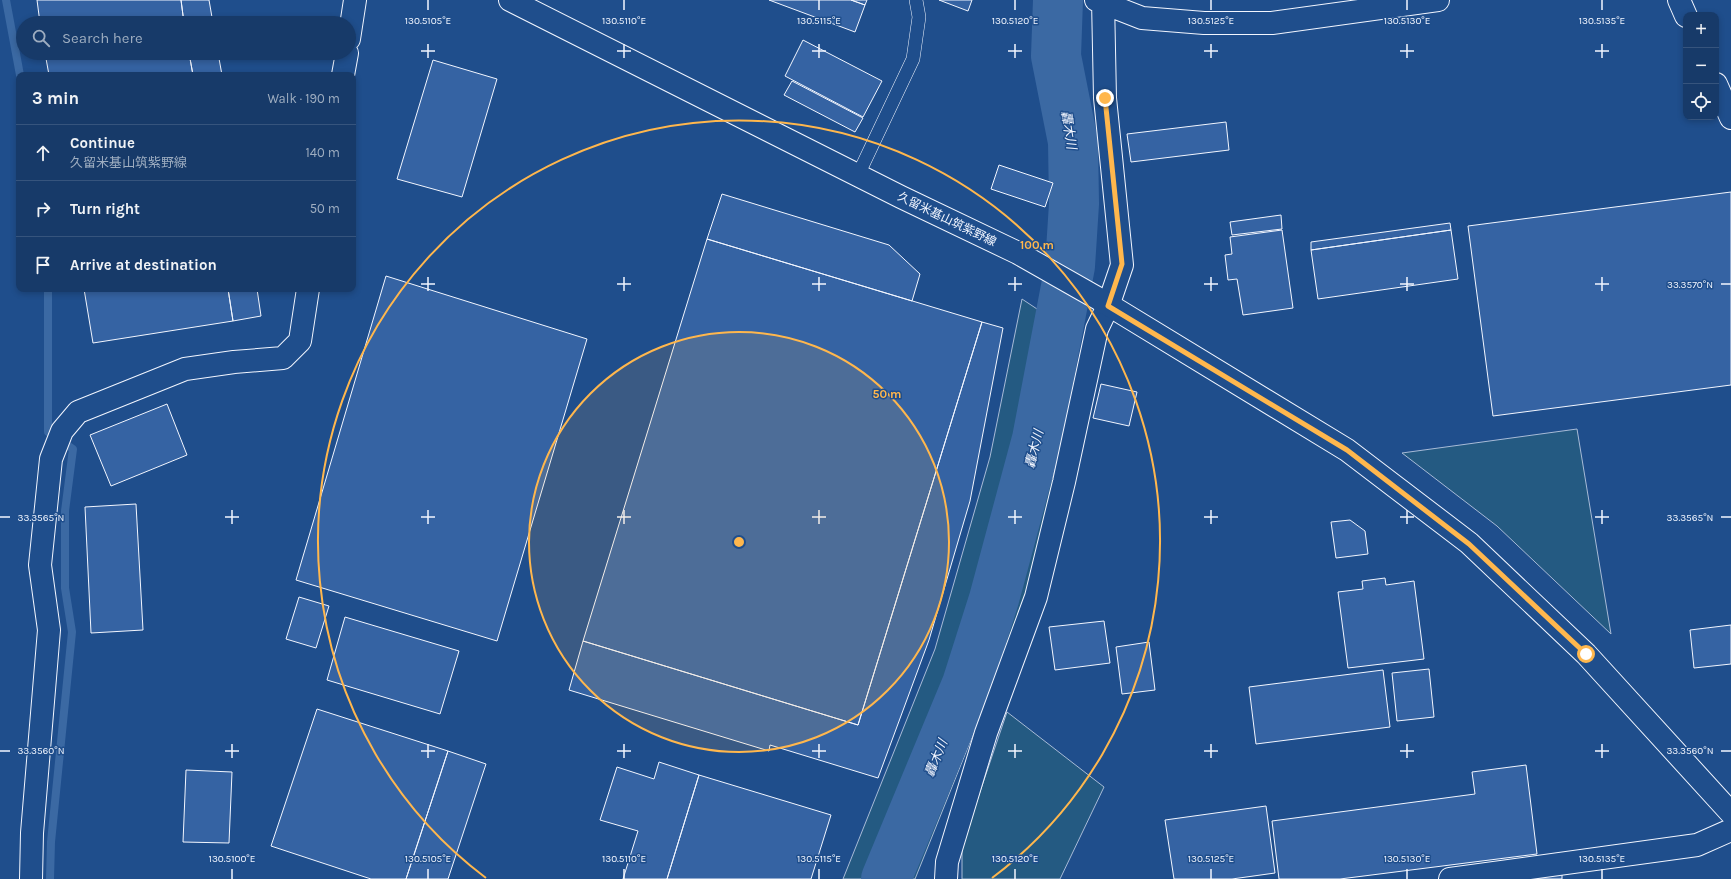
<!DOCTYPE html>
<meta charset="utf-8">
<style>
:root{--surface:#173a69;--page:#244571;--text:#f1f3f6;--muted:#9eadc0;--line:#36547d}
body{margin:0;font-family:Karla,"Noto Sans JP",sans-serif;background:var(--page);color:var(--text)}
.controls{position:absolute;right:12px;top:12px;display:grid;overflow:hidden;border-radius:8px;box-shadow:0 2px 6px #0003}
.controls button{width:36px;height:36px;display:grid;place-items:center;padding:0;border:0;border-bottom:1px solid var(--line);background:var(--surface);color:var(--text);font:20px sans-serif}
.stop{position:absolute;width:12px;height:12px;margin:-9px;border:3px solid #ffb74d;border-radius:50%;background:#fff}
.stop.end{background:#ffb74d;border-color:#fff;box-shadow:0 1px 4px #0008}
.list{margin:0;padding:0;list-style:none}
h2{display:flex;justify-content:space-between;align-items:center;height:52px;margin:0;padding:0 16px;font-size:17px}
h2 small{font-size:13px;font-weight:400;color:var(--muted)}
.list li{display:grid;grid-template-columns:26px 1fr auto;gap:12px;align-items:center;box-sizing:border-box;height:56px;padding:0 16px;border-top:1px solid var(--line)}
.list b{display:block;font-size:15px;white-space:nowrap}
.list p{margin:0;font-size:13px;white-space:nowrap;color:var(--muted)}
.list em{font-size:13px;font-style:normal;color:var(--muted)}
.icon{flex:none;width:22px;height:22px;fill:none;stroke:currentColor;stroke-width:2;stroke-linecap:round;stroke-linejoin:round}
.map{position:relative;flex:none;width:1731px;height:879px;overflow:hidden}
.search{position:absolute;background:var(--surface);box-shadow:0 2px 6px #0003;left:16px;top:16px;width:340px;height:44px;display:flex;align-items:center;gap:10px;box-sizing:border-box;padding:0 14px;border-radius:22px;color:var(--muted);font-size:15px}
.panel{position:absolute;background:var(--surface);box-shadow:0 2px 6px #0003;left:16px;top:72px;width:340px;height:220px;border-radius:8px}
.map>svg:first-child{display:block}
.green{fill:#245a82;stroke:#a8bbd7}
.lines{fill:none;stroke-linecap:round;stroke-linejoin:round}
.stream{stroke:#3b69a3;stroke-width:8}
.river{stroke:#3b69a3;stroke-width:50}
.building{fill:#3563a3;stroke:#f2f6ff}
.service-casing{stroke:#f2f6ff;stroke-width:14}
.minor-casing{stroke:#f2f6ff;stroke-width:24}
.primary-casing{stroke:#f2f6ff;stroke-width:24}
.service{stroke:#1f4e8c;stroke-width:13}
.minor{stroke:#1f4e8c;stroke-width:22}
.primary{stroke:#1f4e8c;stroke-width:22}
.route{stroke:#ffb74d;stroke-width:5}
.ticks{fill:none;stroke:#f2f6ff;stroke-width:1.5}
.ring{fill:none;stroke:#ffb74d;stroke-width:2}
.labels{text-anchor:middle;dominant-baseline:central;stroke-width:3;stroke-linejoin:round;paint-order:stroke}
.street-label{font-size:12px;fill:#f2f6ff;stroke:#1f4e8c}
.water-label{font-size:13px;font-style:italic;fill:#f2f6ff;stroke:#1f4e8c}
.ticks-label{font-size:10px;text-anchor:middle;fill:#f2f6ff;stroke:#1f4e8c;stroke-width:3;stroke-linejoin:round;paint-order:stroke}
.centre{fill:#ffb74d;stroke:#1f4e8c;stroke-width:2}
.ring-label{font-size:12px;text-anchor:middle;font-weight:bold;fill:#ffb74d;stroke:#1f4e8c;stroke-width:3;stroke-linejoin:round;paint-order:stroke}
</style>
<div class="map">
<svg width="1731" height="879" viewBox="0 0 1731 879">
<rect width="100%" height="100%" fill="#1f4e8c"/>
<path class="green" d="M1022,299L1043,313L1021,436L954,661L869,879H843L935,649L990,457Z
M1070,423L1028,598L915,879H899L1008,610Z
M1577,429L1611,634L1497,526L1402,453Z
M1007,712L1104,787L1060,879H962V845Z"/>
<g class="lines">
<path class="stream" d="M6,0L20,75
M48,289V432L73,449L65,511V588L72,632L51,842L50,879"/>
<path class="river" d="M886,879L967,684L994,599L1037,439L1070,266L1074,204L1073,142L1056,56L1058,0"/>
</g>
<path class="building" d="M37,0H181L184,23H40Z
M181,0H209L213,23H184Z
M769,0H851L865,5L855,32Z
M851,0H867L865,5Z
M939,0H972L968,11Z
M803,40L882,81L863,117L785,76Z
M45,53H189L193,75H49Z
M189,53H218L222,75H193Z
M433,60L497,79L462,197L397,179Z
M792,81L863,118L855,132L784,95Z
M1226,122L1229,150L1131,162L1127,134Z
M999,165L1053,183L1045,207L991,189Z
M1731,192V385L1493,416L1468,226Z
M722,194L889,245L920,274L912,301L707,239Z
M1281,215L1282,229L1232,235L1230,222Z
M1450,223L1451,230L1311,250V242Z
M1282,230L1293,308L1243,315L1237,279L1228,280L1225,255L1232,254L1230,237Z
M1451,230L1458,279L1318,299L1311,250Z
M707,239L982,322L858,725L583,641Z
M386,276L587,339L497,641L296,580Z
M84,289H228L233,321L93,343Z
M228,289H257L261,316L233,321Z
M982,322L1003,328L970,501L929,640L878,778L770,745L769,751L569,690L583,641L858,725Z
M1101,384L1137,392L1129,426L1093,418Z
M167,404L187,455L111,486L90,435Z
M136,504L143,630L91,633L85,507Z
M1350,520L1365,531L1368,554L1336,558L1331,522Z
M1385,578L1386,585L1414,581L1424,659L1348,668L1338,592L1363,589L1362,581Z
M299,597L329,606L316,648L286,639Z
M345,617L459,651L440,714L327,680Z
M1104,621L1110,663L1055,670L1049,627Z
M1731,625V664L1694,668L1690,630Z
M1149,642L1155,690L1122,694L1116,647Z
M1429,669L1434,717L1397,721L1392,673Z
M1383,670L1390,727L1256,744L1249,687Z
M317,709L448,751L406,879H371L271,846Z
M448,751L486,764L448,879H406Z
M659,762L699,775L667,879H623L638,831L600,820L617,767L654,779Z
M1526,765L1537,854L1340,879H1279L1272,821L1475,794L1472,772Z
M186,770L232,772L229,843L183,842Z
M699,775L831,815L811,879H667Z
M1266,806L1275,873L1232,879H1174L1165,820Z
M1562,873V879H1521Z"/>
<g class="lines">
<defs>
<path id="service" d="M858,175L913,59L919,17L916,0"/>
<path id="minor" d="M1096,0L1142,18L1204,23H1272L1438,0
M1679,0L1686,16
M349,39L355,0
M343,75L347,53
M1716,84L1731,118
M31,879L32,833L49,630L40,565L51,459L62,431L78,412L185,369L234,362L283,358L300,341L308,289
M946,879L947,862L986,733L1036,597L1064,482L1097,329L1108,306L1122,265L1105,98L1103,0
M1450,879L1697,845L1731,830"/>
<path id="primary" d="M510,0L901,197L1018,253L1099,299L1347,450L1469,543L1586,654L1731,813"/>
</defs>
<use href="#service" class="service-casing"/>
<use href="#minor" class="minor-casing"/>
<use href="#primary" class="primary-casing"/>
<use href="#service" class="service"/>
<use href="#minor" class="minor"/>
<use href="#primary" class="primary"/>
</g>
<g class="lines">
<path class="route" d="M1105,98L1122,264L1108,306L1347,450L1469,544L1586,654"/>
</g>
<path class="ticks" d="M428,0V10M624,0V10M819,0V10M1015,0V10M1211,0V10M1407,0V10M1602,0V10M428,44V58M624,44V58M819,44V58M1015,44V58M1211,44V58M1407,44V58M1602,44V58M421,51H435M617,51H631M812,51H826M1008,51H1022M1204,51H1218M1400,51H1414M1595,51H1609M428,277V291M624,277V291M819,277V291M1015,277V291M1211,277V291M1407,277V291M1602,277V291M421,284H435M617,284H631M812,284H826M1008,284H1022M1204,284H1218M1400,284H1414M1595,284H1609M1721,284H1731M232,510V524M428,510V524M624,510V524M819,510V524M1015,510V524M1211,510V524M1407,510V524M1602,510V524M0,517H10M225,517H239M421,517H435M617,517H631M812,517H826M1008,517H1022M1204,517H1218M1400,517H1414M1595,517H1609M1721,517H1731M232,744V758M428,744V758M624,744V758M819,744V758M1015,744V758M1211,744V758M1407,744V758M1602,744V758M0,751H10M225,751H239M421,751H435M617,751H631M812,751H826M1008,751H1022M1204,751H1218M1400,751H1414M1595,751H1609M1721,751H1731M232,869V879M428,869V879M624,869V879M819,869V879M1015,869V879M1211,869V879M1407,869V879M1602,869V879"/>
<circle cx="739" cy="542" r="210" fill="#ffb74d" fill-opacity=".12"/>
<g class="ring">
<circle cx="739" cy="542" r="210"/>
<path d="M486 878A421 421 0 1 1 992 878"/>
</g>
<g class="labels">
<g class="street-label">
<text transform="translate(947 219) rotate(26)">久留米基山筑紫野線</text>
</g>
<g class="water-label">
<text transform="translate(1069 130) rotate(81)">轟木川</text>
<text transform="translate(1034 449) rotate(-76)">轟木川</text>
<text transform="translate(936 758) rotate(-68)">轟木川</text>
</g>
</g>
<g class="ticks-label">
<text x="428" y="24">130.5105°E</text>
<text x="624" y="24">130.5110°E</text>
<text x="819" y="24">130.5115°E</text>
<text x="1015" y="24">130.5120°E</text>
<text x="1211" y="24">130.5125°E</text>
<text x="1407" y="24">130.5130°E</text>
<text x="1602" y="24">130.5135°E</text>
<text x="1690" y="288">33.3570°N</text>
<text x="41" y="521">33.3565°N</text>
<text x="1690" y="521">33.3565°N</text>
<text x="41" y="754">33.3560°N</text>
<text x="1690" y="754">33.3560°N</text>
<text x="232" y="862">130.5100°E</text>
<text x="428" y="862">130.5105°E</text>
<text x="624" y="862">130.5110°E</text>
<text x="819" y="862">130.5115°E</text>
<text x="1015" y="862">130.5120°E</text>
<text x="1211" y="862">130.5125°E</text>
<text x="1407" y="862">130.5130°E</text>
<text x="1602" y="862">130.5135°E</text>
</g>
<circle cx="739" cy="542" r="6" class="centre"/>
<g class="ring-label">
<text x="1037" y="249">100 m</text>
<text x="887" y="398">50 m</text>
</g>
</svg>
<div class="controls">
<button>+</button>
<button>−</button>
<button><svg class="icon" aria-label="locate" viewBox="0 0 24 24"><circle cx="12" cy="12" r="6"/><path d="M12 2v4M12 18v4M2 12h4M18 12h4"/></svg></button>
</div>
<div class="stop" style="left:1586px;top:654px"></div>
<div class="stop end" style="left:1105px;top:98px"></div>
<div class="search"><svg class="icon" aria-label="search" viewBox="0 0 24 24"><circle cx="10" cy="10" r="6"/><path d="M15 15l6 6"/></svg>Search here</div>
<section class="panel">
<h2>3 min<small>Walk · 190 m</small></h2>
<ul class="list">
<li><svg class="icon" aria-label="ahead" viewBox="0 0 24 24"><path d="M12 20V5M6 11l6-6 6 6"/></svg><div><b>Continue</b><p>久留米基山筑紫野線</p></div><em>140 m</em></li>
<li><svg class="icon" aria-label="right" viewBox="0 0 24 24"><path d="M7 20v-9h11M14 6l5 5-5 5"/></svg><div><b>Turn right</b></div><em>50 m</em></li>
<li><svg class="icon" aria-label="arrive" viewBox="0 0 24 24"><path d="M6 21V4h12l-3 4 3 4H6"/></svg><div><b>Arrive at destination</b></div></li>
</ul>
</section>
</div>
